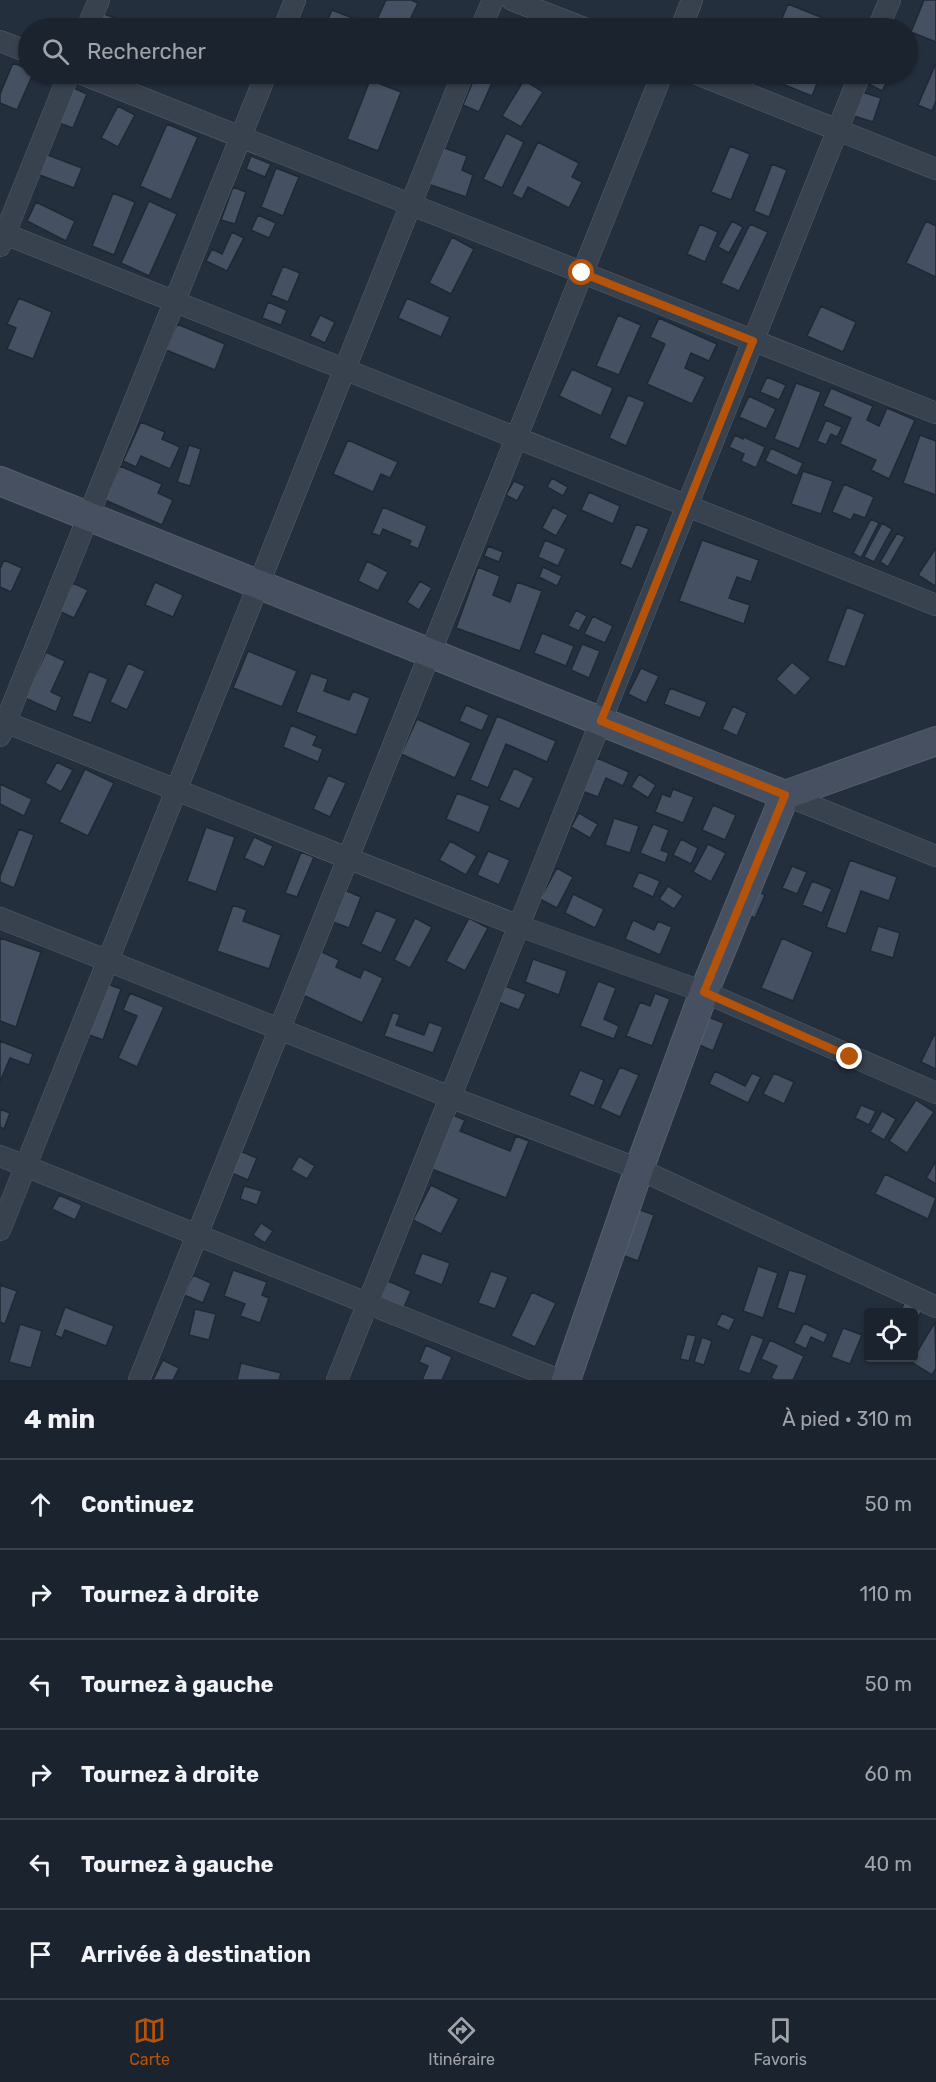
<!DOCTYPE html>
<html lang="fr">
<meta charset="utf-8">
<style>
:root{--surface:#1b232e;--page:#282f3a;--text:#f1f3f6;--muted:#a0a4aa;--line:#39404a;--accent:#b45309}
body{margin:0;font-family:Rubik,sans-serif;background:var(--page);color:var(--text)}
.controls{position:absolute;right:18px;bottom:18px;display:grid;overflow:hidden;border-radius:6px;box-shadow:0 2px 4px #0004}
.controls button{width:54px;height:54px;display:grid;place-items:center;padding:0;border:0;border-bottom:2px solid var(--line);background:var(--surface);color:var(--text);font:30px sans-serif}
.stop{position:absolute;width:18px;height:18px;margin:-14px;border:4px solid #b45309;border-radius:50%;background:#fff}
.stop.end{background:#b45309;border-color:#fff;box-shadow:0 2px 6px #0008}
.list{margin:0;padding:0;list-style:none}
h2{display:flex;justify-content:space-between;align-items:center;height:78px;margin:0;padding:0 24px;font-size:26px}
h2 small{font-size:20px;font-weight:400;color:var(--muted)}
.list li{display:grid;grid-template-columns:39px 1fr auto;gap:18px;align-items:center;box-sizing:border-box;height:90px;padding:0 24px;border-top:2px solid var(--line)}
.list b{display:block;font-size:22px;white-space:nowrap}
.list em{font-size:20px;font-style:normal;color:var(--muted)}
.icon{flex:none;width:33px;height:33px;fill:none;stroke:currentColor;stroke-width:2;stroke-linecap:round;stroke-linejoin:round}
.map{position:relative;flex:none;width:936px;height:1380px;overflow:hidden}
.search{position:absolute;background:var(--surface);box-shadow:0 2px 4px #0004;left:18px;right:18px;top:18px;height:66px;display:flex;align-items:center;gap:15px;box-sizing:border-box;padding:0 21px;border-radius:33px;color:var(--muted);font-size:22px}
.sheet{height:618px;background:var(--surface)}
nav{display:flex;justify-content:space-around;align-items:center;box-sizing:border-box;height:84px;border-top:2px solid var(--line);background:var(--surface);font-size:16px;color:var(--muted)}
nav a{display:grid;justify-items:center;gap:3px}
nav .on{color:var(--accent)}
.map>svg:first-child{display:block}
.building{fill:#455162;stroke:#1f2835;stroke-width:1.5}
.lines{fill:none;stroke-linecap:round;stroke-linejoin:round}
.minor-casing{stroke:#565f6c;stroke-width:22}
.secondary-casing{stroke:#565f6c;stroke-width:30}
.minor{stroke:#38414e;stroke-width:21}
.secondary{stroke:#465061;stroke-width:28}
.route{stroke:#b45309;stroke-width:8}
</style>
<div class="map">
<svg width="936" height="1380" viewBox="0 0 936 1380">
<rect width="100%" height="100%" fill="#242f3e"/>
<path class="building" d="M386,0H411L418,3L406,28H373Z
M924,0H936V42L911,32Z
M788,4L823,18L819,28H778Z
M332,10L363,22L361,28H324Z
M104,14L142,28H98Z
M13,63L28,69V74H33L17,110L0,103V94Z
M936,63V101L932,111L918,105Z
M476,74H496L479,112L463,105Z
M760,74H801L818,81L812,96L760,75Z
M867,74H891L882,91L863,81Z
M370,80L401,92L378,151L347,139Z
M524,80L543,92L521,127L502,116Z
M71,87L87,94L73,128L56,122Z
M862,92L881,98L873,122L854,116Z
M118,106L135,115L118,147L101,138Z
M167,124L198,137L171,200L140,186Z
M506,133L524,142L502,188L483,179Z
M538,142L579,163L572,177L582,182L569,208L528,187L522,199L512,194Z
M439,146L467,156L462,170L473,175L466,197L425,183Z
M730,146L750,154L731,200L711,192Z
M45,154L82,168L74,188L37,174Z
M251,156L271,164L265,177L246,169Z
M772,164L787,170L769,217L754,211Z
M276,168L299,177L283,216L261,207Z
M233,187L246,192L235,224L221,220Z
M113,193L135,202L114,255L92,246Z
M149,201L177,214L149,276L121,263Z
M36,202L75,221L66,241L27,221Z
M258,215L276,223L269,238L251,230Z
M732,221L743,227L729,253L718,247Z
M926,221L936,226V277L906,263Z
M700,224L718,232L705,262L687,254Z
M750,224L768,232L739,291L721,283Z
M232,232L244,238L227,271L206,261L212,249L222,254Z
M452,237L474,249L451,294L429,283Z
M283,266L300,273L288,302L271,295Z
M19,298L52,312L33,359L7,349L16,328L7,324Z
M407,298L450,317L441,337L398,318Z
M268,302L287,310L281,325L262,318Z
M821,306L856,322L843,352L807,336Z
M320,315L335,322L325,343L310,336Z
M618,315L641,325L619,375L596,366Z
M659,318L717,344L709,361L691,353L685,368L705,377L692,404L647,384L665,344L650,337Z
M177,324L225,344L215,370L166,350Z
M572,369L613,388L601,416L559,396Z
M767,377L786,385L779,400L760,392Z
M796,383L821,392L799,449L774,439Z
M831,388L873,406L867,420L879,426L887,408L915,420L889,479L871,470L876,460L840,444L851,418L823,406Z
M628,395L645,402L626,446L609,438Z
M749,396L776,409L766,429L739,417Z
M826,420L842,427L837,437L831,434L826,445L817,441Z
M141,422L165,432L162,439L180,447L170,469L141,456L136,467L123,461Z
M735,435L743,439L744,437L765,447L756,468L741,461L744,454L729,447Z
M920,435L936,441V495L903,483Z
M348,440L398,462L390,478L381,474L373,492L333,474Z
M189,445L201,449L190,486L177,482Z
M771,448L803,463L797,476L765,461Z
M120,466L162,484L158,493L173,500L162,525L105,500Z
M803,471L833,481L821,514L791,504Z
M552,478L568,487L563,496L547,487Z
M514,481L525,486L517,501L506,495Z
M844,484L874,497L865,518L854,514L851,520L832,512Z
M589,492L620,506L613,524L581,510Z
M383,507L427,526L418,549L409,545L411,541L383,529L380,536L372,533Z
M553,507L568,515L556,536L542,528Z
M871,519L879,523L861,558L853,553Z
M882,523L892,529L874,562L864,557Z
M636,524L649,529L632,569L620,564Z
M897,533L905,537L888,567L880,562Z
M545,540L566,549L558,566L538,557Z
M702,540L759,560L751,582L737,577L729,598L750,605L744,624L679,601Z
M488,546L503,552L499,562L484,556Z
M936,548V584L935,586L918,575Z
M4,560L22,568L11,592L0,587V569Z
M367,561L388,572L378,591L358,581Z
M478,567L500,576L493,595L510,602L517,582L542,591L520,651L456,628Z
M543,567L562,576L557,586L539,577Z
M420,581L432,588L419,610L407,602Z
M155,582L183,595L173,617L145,605Z
M73,583L88,590L74,618L59,611Z
M847,607L865,614L845,667L827,661Z
M576,610L587,616L579,631L568,626Z
M593,616L613,626L605,643L584,634Z
M542,633L574,646L566,666L534,653Z
M582,644L600,651L589,678L571,670Z
M248,651L297,671L282,707L233,688Z
M46,652L65,661L51,692L62,697L56,712L25,698Z
M792,662L811,678L795,696L776,679Z
M128,663L145,671L127,710L110,702Z
M641,668L659,676L646,703L628,694Z
M89,671L108,679L91,723L72,716Z
M311,673L328,679L324,691L349,700L353,691L370,698L356,735L296,712Z
M670,688L707,702L700,718L664,704Z
M466,705L489,715L482,731L459,721Z
M733,706L747,713L737,736L722,729Z
M497,716L556,741L547,762L506,744L488,788L470,780Z
M417,719L471,743L455,778L401,754Z
M291,725L317,736L313,745L323,749L318,762L283,747Z
M597,758L629,772L623,786L606,778L598,797L582,791Z
M57,762L73,770L61,792L45,783Z
M514,768L534,778L519,809L499,800Z
M85,769L114,783L88,836L59,822Z
M639,774L656,785L648,798L631,787Z
M328,775L346,783L330,817L313,809Z
M0,784L32,799L24,816L0,804Z
M673,789L694,797L683,823L655,812L662,794L670,797Z
M457,793L490,806L479,833L446,819Z
M713,805L736,815L725,840L702,830Z
M579,813L598,824L590,838L571,827Z
M614,818L639,826L630,853L605,845Z
M653,824L669,830L661,850L669,853L665,863L640,853Z
M206,827L235,837L216,892L187,881Z
M19,829L34,835L14,888L0,882V876Z
M254,837L273,846L264,867L244,858Z
M681,839L698,848L691,864L673,855Z
M450,841L477,856L466,875L439,860Z
M708,844L726,853L711,882L693,872Z
M488,851L510,860L499,885L477,875Z
M301,852L314,857L297,897L285,893Z
M850,860L897,877L889,901L861,891L846,934L826,927Z
M792,866L807,872L797,894L782,888Z
M557,868L573,877L557,908L540,899Z
M639,872L660,881L653,897L632,887Z
M812,881L832,889L822,913L802,905Z
M668,886L683,896L674,909L659,899Z
M340,888L361,897L349,928L328,920Z
M752,889L765,895L755,918L742,912Z
M573,894L604,909L595,928L565,913Z
M233,905L247,910L243,921L281,935L269,969L217,951Z
M376,910L397,919L381,953L361,944Z
M415,918L432,927L410,968L394,960Z
M469,918L488,928L465,971L446,961Z
M633,920L654,930L658,921L672,927L660,955L625,939Z
M878,926L900,933L893,958L870,951Z
M0,938L41,952L16,1027L0,1021Z
M782,938L813,952L793,1001L761,988Z
M320,951L339,960L336,967L360,978L364,969L383,978L362,1023L301,994Z
M533,959L567,971L559,995L525,982Z
M598,981L616,988L604,1019L619,1026L614,1039L580,1026Z
M102,982L121,989L103,1040L84,1033Z
M502,985L526,994L519,1010L496,1001Z
M130,993L164,1007L137,1067L118,1058L137,1016L123,1010Z
M655,993L670,999L652,1046L626,1036L640,1002L650,1006Z
M393,1012L400,1015L396,1025L424,1035L429,1022L443,1027L433,1053L384,1036Z
M708,1017L724,1023L713,1051L697,1044Z
M934,1035L936,1036V1069L921,1062Z
M0,1041L33,1054L29,1065L10,1058L0,1082Z
M620,1067L639,1075L620,1117L600,1108Z
M580,1070L604,1080L594,1106L569,1095Z
M715,1071L745,1086L752,1073L761,1077L748,1103L709,1084Z
M774,1073L794,1082L784,1104L763,1094Z
M916,1100L934,1112L907,1153L889,1141Z
M861,1105L876,1111L869,1125L855,1118Z
M0,1109L10,1113L4,1129L0,1127Z
M882,1111L896,1119L884,1140L870,1132Z
M450,1114L465,1120L460,1131L510,1151L516,1136L529,1141L506,1198L429,1168Z
M240,1151L257,1158L248,1180L232,1173Z
M299,1156L315,1166L307,1179L291,1170Z
M936,1161V1184L926,1178Z
M885,1174L936,1198L928,1219L875,1194Z
M431,1185L459,1199L441,1234L413,1220Z
M244,1186L262,1191L257,1205L240,1199Z
M59,1195L82,1205L75,1220L52,1209Z
M635,1208L654,1215L638,1261L619,1254Z
M261,1223L273,1231L265,1243L253,1235Z
M422,1253L450,1263L442,1285L414,1274Z
M758,1266L778,1273L763,1318L743,1311Z
M233,1270L267,1282L262,1295L269,1298L260,1323L240,1316L245,1304L224,1296Z
M789,1270L807,1275L795,1314L777,1308Z
M491,1271L508,1277L495,1309L478,1303Z
M193,1275L211,1283L203,1303L184,1295Z
M388,1281L411,1291L401,1314L378,1303Z
M0,1285L17,1291L5,1324L0,1322Z
M532,1292L556,1303L535,1347L511,1336Z
M909,1296L925,1306L915,1322L914,1321V1312H899Z
M65,1307L114,1326L106,1346L65,1330L62,1338L55,1335Z
M195,1309L216,1314L209,1340L189,1335Z
M722,1313L735,1319L729,1331L716,1325Z
M935,1322L936,1368L932,1375L911,1362Z
M804,1323L828,1334L824,1343L811,1337L806,1349L794,1343Z
M20,1324L42,1331L31,1368L9,1362Z
M843,1328L862,1335L850,1364L831,1357Z
M687,1334L696,1336L689,1361L680,1359Z
M751,1334L764,1339L750,1374L738,1370Z
M702,1337L712,1341L704,1365L694,1362Z
M770,1340L804,1356L793,1380H775L771,1378L777,1366L761,1359Z
M426,1345L452,1357L442,1380H422L428,1366L419,1362Z
M163,1360L179,1368L173,1380H153Z
M241,1363L281,1373L279,1380H237Z"/>
<g class="lines">
<defs>
<path id="minor" d="M512,0L584,28
M87,28L99,0
M284,28L295,0
M481,28L493,0
M681,28L692,0
M878,28L890,0
M0,41L28,52
M82,74L936,413
M697,74L936,169
M0,232L936,605
M0,246L69,74
M0,720L519,926L704,992L936,1093
M0,736L266,74
M785,795L936,856
M0,918L450,1097L639,1169L936,1307
M0,1156L559,1380
M0,1230L463,74
M139,1380L662,74
M337,1380L860,74"/>
<path id="secondary" d="M0,481L785,795L936,741
M566,1380L639,1169L704,992L785,795"/>
</defs>
<use href="#minor" class="minor-casing"/>
<use href="#secondary" class="secondary-casing"/>
<use href="#minor" class="minor"/>
<use href="#secondary" class="secondary"/>
</g>
<g class="lines">
<path class="route" d="M582,273L753,341L601,721L785,795L704,992L850,1057"/>
</g>
</svg>
<div class="controls">
<button><svg class="icon" aria-label="locate" viewBox="0 0 24 24"><circle cx="12" cy="12" r="6"/><path d="M12 2v4M12 18v4M2 12h4M18 12h4"/></svg></button>
</div>
<div class="stop" style="left:582px;top:273px"></div>
<div class="stop end" style="left:850px;top:1057px"></div>
<div class="search"><svg class="icon" aria-label="search" viewBox="0 0 24 24"><circle cx="10" cy="10" r="6"/><path d="M15 15l6 6"/></svg>Rechercher</div>
</div>
<section class="sheet">
<h2>4 min<small>À pied · 310 m</small></h2>
<ul class="list">
<li><svg class="icon" aria-label="ahead" viewBox="0 0 24 24"><path d="M12 20V5M6 11l6-6 6 6"/></svg><div><b>Continuez</b></div><em>50 m</em></li>
<li><svg class="icon" aria-label="right" viewBox="0 0 24 24"><path d="M7 20v-9h11M14 6l5 5-5 5"/></svg><div><b>Tournez à droite</b></div><em>110 m</em></li>
<li><svg class="icon" aria-label="left" viewBox="0 0 24 24"><path d="M17 20v-9H6M10 6l-5 5 5 5"/></svg><div><b>Tournez à gauche</b></div><em>50 m</em></li>
<li><svg class="icon" aria-label="right" viewBox="0 0 24 24"><path d="M7 20v-9h11M14 6l5 5-5 5"/></svg><div><b>Tournez à droite</b></div><em>60 m</em></li>
<li><svg class="icon" aria-label="left" viewBox="0 0 24 24"><path d="M17 20v-9H6M10 6l-5 5 5 5"/></svg><div><b>Tournez à gauche</b></div><em>40 m</em></li>
<li><svg class="icon" aria-label="arrive" viewBox="0 0 24 24"><path d="M6 21V4h12l-3 4 3 4H6"/></svg><div><b>Arrivée à destination</b></div></li>
</ul>
</section>
<nav>
<a class="on"><svg class="icon" aria-label="map" viewBox="0 0 24 24"><path d="M3 6l6-2 6 2 6-2v14l-6 2-6-2-6 2zM9 4v14M15 6v14"/></svg>Carte</a>
<a><svg class="icon" aria-label="directions" viewBox="0 0 24 24"><path d="M12 3l9 9-9 9-9-9zM9 14v-3h6M13 9l2 2-2 2"/></svg>Itinéraire</a>
<a><svg class="icon" aria-label="saved" viewBox="0 0 24 24"><path d="M7 4h10v16l-5-4-5 4z"/></svg>Favoris</a>
</nav>
